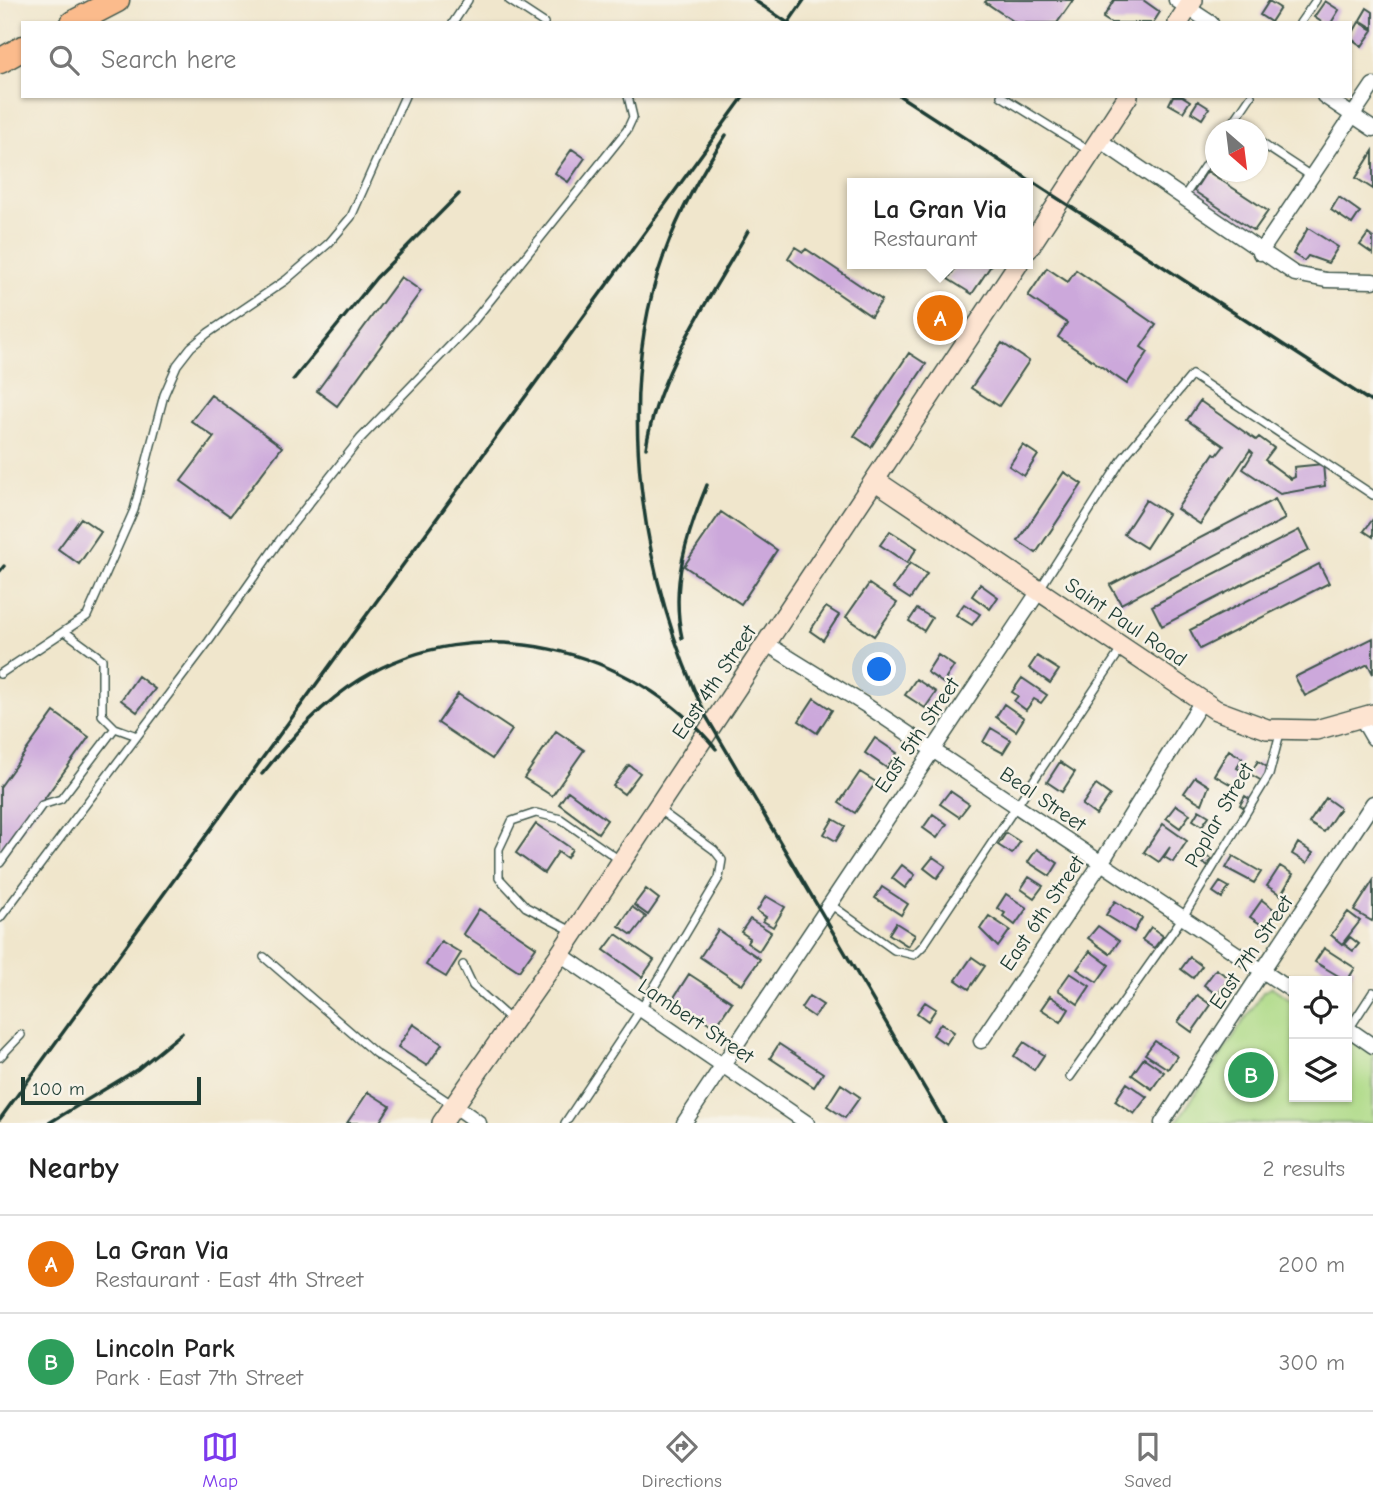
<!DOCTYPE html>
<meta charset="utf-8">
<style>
:root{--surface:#fff;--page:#f6f6f6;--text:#222;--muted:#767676;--line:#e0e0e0;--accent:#7c3aed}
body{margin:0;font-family:"Comic Neue",sans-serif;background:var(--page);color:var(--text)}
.controls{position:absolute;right:21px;bottom:21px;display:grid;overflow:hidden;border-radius:0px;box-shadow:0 2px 5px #0004}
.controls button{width:63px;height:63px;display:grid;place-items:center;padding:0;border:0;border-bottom:2px solid var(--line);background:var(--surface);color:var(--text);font:35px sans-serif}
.compass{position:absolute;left:1205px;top:119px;width:63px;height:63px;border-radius:50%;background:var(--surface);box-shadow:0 2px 5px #0004;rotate:152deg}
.scale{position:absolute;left:21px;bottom:18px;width:180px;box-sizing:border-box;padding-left:7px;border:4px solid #1f3d34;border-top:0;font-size:19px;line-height:24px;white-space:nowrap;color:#1f3d34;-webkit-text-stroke:5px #f7f3e8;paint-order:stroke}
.you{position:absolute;left:880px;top:670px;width:24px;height:24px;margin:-18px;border:5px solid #fff;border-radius:50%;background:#1a73e8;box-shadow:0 0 0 10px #1a73e833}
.badge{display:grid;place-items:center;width:46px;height:46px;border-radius:50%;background:var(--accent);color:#fff;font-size:23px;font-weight:700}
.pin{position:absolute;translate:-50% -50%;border:4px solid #fff;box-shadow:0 2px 7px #0006}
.popup{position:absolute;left:847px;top:178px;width:186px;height:91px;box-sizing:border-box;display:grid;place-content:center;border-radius:0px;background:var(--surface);filter:drop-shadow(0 2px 5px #0005);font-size:23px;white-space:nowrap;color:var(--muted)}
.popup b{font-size:26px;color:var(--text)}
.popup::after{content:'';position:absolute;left:50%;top:100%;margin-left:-14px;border:14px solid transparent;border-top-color:var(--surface)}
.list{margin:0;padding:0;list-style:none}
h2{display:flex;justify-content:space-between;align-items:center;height:91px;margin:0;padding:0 28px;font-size:30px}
h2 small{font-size:23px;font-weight:400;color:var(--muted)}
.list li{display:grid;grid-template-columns:46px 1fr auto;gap:21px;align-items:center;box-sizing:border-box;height:98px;padding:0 28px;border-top:2px solid var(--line)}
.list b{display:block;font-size:26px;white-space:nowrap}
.list p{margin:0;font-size:23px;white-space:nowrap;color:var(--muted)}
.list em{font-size:23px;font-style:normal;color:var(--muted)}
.icon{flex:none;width:38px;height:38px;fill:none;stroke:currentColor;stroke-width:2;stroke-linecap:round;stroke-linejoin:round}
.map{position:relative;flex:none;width:1373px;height:1123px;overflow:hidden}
.search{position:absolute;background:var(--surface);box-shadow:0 2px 5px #0004;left:21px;right:21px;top:21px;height:77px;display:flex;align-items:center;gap:18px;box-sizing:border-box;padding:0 24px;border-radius:0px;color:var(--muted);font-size:26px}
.sheet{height:287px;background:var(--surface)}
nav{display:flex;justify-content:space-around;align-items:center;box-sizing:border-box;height:98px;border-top:2px solid var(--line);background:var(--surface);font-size:19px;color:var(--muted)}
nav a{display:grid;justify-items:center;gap:4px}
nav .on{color:var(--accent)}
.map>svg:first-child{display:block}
.green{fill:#adda86;stroke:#668c5d;stroke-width:2}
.building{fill:#cca8db}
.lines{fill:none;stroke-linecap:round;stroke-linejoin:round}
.lane-casing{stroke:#3e564b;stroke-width:10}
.street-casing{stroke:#3e564b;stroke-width:17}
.secondary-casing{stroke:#3e564b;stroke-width:22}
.highway-casing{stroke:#3e564b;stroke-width:27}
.lane{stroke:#fff;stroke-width:7}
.street{stroke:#fff;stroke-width:14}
.secondary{stroke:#fde4d1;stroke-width:19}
.highway{stroke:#fbbb8c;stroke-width:24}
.rail{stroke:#1f3d34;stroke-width:3.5}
.labels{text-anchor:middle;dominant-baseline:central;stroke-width:5;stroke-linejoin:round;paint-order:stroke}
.street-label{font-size:21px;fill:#1f3d34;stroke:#f7f3e8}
</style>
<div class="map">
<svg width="1373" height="1123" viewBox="0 0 1373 1123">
<rect width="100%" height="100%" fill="#f7f3e8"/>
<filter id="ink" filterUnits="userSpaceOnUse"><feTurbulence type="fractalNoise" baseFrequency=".0143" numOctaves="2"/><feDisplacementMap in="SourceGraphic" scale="14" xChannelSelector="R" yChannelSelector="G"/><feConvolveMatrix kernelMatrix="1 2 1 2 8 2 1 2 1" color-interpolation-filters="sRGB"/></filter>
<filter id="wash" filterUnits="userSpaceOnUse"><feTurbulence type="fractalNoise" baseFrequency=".00686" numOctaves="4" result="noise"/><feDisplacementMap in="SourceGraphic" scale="28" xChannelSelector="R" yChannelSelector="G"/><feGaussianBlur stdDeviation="1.57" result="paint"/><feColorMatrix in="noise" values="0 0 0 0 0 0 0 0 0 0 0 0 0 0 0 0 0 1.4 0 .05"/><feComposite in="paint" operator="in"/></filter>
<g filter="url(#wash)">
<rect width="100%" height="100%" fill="#f0e6cc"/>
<path class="green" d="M1272,987L1294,1002V1097H1347V1036L1373,1054V1123H1176L1263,992Z"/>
<g id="blocks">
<path class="building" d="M987,0H1073L1057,23H1016L985,2Z
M1114,0H1143L1160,12L1153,23H1111L1103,18Z
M1269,1L1280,8L1271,22L1260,15Z
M1325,1L1339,10L1331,23H1323L1314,17Z
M1367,8L1373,12V28L1360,20Z
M1359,22L1373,30L1362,46L1350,38Z
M1173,96H1182L1190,101L1183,112L1169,104Z
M1198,101L1209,108L1202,119L1191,112Z
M572,149L585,158L568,182L555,173Z
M1373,151V189L1356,178Z
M1207,171L1268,211L1254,231L1194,191Z
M1339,197L1360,212L1352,224L1331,210Z
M1308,228L1338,247L1328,263L1308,256L1304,261L1293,254Z
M1368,234L1373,238V254L1360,245Z
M795,247L803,252L806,249L882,300L871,316L795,264L788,258Z
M958,264H992L972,294L948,279Z
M1047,268L1068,282L1076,270L1156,325L1141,347L1148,352L1127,384L1058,337L1067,323L1028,296Z
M401,277L421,291L337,406L317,391Z
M936,294L959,310L944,333L921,317Z
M1002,343L1029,361L999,406L971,388Z
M909,353L926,364L871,447L854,436Z
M211,395L282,447L230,516L181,481L214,437L191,421Z
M1200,401L1256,440L1259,437L1274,448L1265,460L1291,479L1295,477L1294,467L1323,464L1325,486L1280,494L1243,469L1253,453L1250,450L1200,524L1177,509L1214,453L1217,455L1224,446L1187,420Z
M1023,445L1038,455L1024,476L1009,466Z
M1064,472L1082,484L1036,553L1018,541Z
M1275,499L1285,519L1121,604L1110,585Z
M1146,500L1168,514L1146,548L1124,534Z
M721,512L777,550L741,604L684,566Z
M81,518L101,532L79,564L58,549Z
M1373,519V537L1364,531Z
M1299,530L1309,550L1162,626L1152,606Z
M890,531L917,548L907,563L880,545Z
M910,563L927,574L910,599L893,588Z
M1319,564L1329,583L1200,649L1190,630Z
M869,584L897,603L874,636L846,617Z
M980,584L998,597L990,609L972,596Z
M964,604L980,614L972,625L956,615Z
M826,607L839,615L823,640L810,631Z
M917,609L932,618L924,631L909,621Z
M1373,638V674L1368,664L1305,696L1295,677Z
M938,655L954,666L943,683L927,672Z
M1037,656L1059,670L1050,683L1029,668Z
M138,676L155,689L137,712L121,700Z
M1022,678L1047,695L1041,703L1034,699L1026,710L1014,701L1018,696L1012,692Z
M916,679L936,692L925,708L905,695Z
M458,694L512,730L492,759L438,723Z
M814,698L832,710L817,733L799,721Z
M1004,704L1024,718L1016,731L996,717Z
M54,712L89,737L0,860V787Z
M991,728L1011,740L1003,753L983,742Z
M556,731L584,750L552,796L524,778Z
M875,738L897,753L887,768L865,753Z
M1229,750L1242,758L1237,768L1244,772L1235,787L1214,775Z
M1258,761L1270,769L1262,781L1250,774Z
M1060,762L1075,772L1062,792L1047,782Z
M629,765L640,773L624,794L613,786Z
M860,772L876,782L855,813L839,803Z
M1195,777L1209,786L1202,804L1184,793Z
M1096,785L1110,795L1096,815L1082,805Z
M568,791L607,820L598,833L559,804Z
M950,791L969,804L959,817L940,804Z
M1245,796L1251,800L1246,809L1240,805Z
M1326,798L1340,808L1324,832L1309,823Z
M1176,805L1190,814L1180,828L1166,818Z
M1199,810L1209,816L1202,826L1193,820Z
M933,814L947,824L937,838L923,828Z
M833,819L845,826L836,841L824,834Z
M536,824L572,849L567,858L558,852L544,873L516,853Z
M1163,824L1187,841L1173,862L1164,857L1170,847L1159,862L1144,852Z
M1006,833L1020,842L1012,854L998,845Z
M1298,843L1313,853L1307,863L1292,854Z
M1037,849L1058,863L1050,876L1028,862Z
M1207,856L1212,859L1207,866L1203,863Z
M1233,856L1261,872L1254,883L1226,868Z
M933,857L946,866L937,878L924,868Z
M902,865L915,875L905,888L892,878Z
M1280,866L1293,874L1281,895L1267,886Z
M1029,877L1043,886L1034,898L1021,889Z
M1373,881V919L1372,921L1354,911Z
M1220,882L1229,887L1222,898L1213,892Z
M882,887L908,904L901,915L875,898Z
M646,889L659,899L648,915L634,905Z
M1006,894L1027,908L1015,925L1003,916L1005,913L997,908Z
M766,896L785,907L773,927L763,921L766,917L757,911Z
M1262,900L1276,911L1265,927L1250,917Z
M1115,901L1142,918L1134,932L1106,915Z
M632,907L646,917L632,935L619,926Z
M479,909L536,947L519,971L463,934Z
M1348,912L1360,921L1342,944L1331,935Z
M989,916L1010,930L998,947L980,929Z
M750,919L771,932L759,951L747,943L750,938L741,932Z
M896,923L915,935L908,946L889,934Z
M1098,926L1119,941L1110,954L1088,938Z
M1151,927L1163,936L1154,948L1142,940Z
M718,930L760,959L742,985L700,957Z
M616,934L654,960L642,977L604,950Z
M1350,937L1359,944L1353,951L1344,944Z
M441,941L461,953L446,977L426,965Z
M1324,948L1355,968L1347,981L1315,962Z
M1090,951L1109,965L1097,982L1077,969Z
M972,957L985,966L969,989L956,980Z
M1190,957L1202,966L1193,978L1181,969Z
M1216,969L1229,978L1217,995L1204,985Z
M1070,973L1090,986L1078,1004L1058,990Z
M689,974L732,1002L715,1027L673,999Z
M1197,995L1211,1005L1192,1032L1178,1022Z
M809,996L823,1005L814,1017L801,1008Z
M1050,996L1069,1009L1061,1022L1041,1009Z
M925,1002L936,1009L928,1021L917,1013Z
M941,1023L954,1032L946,1044L933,1035Z
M413,1024L442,1044L427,1066L398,1047Z
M1155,1041L1177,1056L1168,1069L1145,1054Z
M1024,1042L1044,1055L1034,1070L1014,1056Z
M779,1044L823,1073L814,1087L770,1058Z
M1144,1058L1164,1072L1152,1089L1132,1075Z
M1127,1083L1147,1097L1134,1114L1115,1101Z
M841,1084L860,1097L845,1118L827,1106Z
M368,1092L390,1106L379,1123H347Z"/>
</g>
</g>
<g filter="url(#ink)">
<use href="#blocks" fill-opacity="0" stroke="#3e564b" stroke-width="2"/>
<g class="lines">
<defs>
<path id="lane" d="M509,0L544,23
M453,23L468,0
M1300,23L1316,0
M1001,96L1091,152
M1228,130L1251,96
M1258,141L1311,176
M1183,198L1216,149
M1039,590L1123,458L1192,375L1373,495
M64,631L102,659V715L115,728L137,736
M0,674L87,616L134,510L164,395L177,365L191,347L208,333L286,280L329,243L351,217L405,96
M0,863L42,805L61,799L115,728
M830,904L894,950L914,955L923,946L1122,648
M0,918L209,641L280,540L360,439L472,323L627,130L633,117L628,96
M574,932L526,907L499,878V849L512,821L536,813L561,819L621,861
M264,957L375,1053L453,1105
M463,965L473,986L512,1021
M1349,1029L1373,992
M0,1057L21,1035
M1070,1077L1183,917L1269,775L1280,733
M565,1123L641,1009L719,878L722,860L714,850L658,809"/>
<path id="street" d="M1176,0L1211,23
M1324,96L1373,129
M1099,140L1295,274L1326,280L1373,281
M1260,253L1373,85
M767,644L864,704L1294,992
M1362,719L1373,738
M560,954L807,1123
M1347,1028L1373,1046
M981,1041L1101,863L1202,701
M454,1105L479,1123
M684,1123L1039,591
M1162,1123L1373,803"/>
<path id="secondary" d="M1178,23L1193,0
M1028,249L1128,96
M876,481L1216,710L1267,729L1316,730L1373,714
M442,1123L560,954L1018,264"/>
<path id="highway" d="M73,23L117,0
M0,61L23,48"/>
</defs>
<use href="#lane" class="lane-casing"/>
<use href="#street" class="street-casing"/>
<use href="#secondary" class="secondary-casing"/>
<use href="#highway" class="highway-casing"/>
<use href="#lane" class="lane"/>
<use href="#street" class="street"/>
<use href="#secondary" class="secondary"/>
<use href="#highway" class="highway"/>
<path class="rail" d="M754,0L788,23
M788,23L804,0
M900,96L1373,403
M726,135C702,171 680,211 665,252C612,396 641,581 706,716L945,1123
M293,380L376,278L459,194
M646,448C658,370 710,299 748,231
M0,571L4,566
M682,638C670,584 687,534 707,485
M262,774C292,738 320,704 361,679C475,608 633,647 716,749
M0,1119L744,96
M49,1123L138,1069L182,1033"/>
</g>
</g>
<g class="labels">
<g class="street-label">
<text transform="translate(1126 622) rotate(34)">Saint Paul Road</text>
<text transform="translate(714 682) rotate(-56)">East 4th Street</text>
<text transform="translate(917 735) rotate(-56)">East 5th Street</text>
<text transform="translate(1043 799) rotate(34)">Beal Street</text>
<text transform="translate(1219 815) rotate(-60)">Poplar Street</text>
<text transform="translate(1042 913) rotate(-56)">East 6th Street</text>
<text transform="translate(1251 952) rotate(-56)">East 7th Street</text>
<text transform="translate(696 1021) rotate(34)">Lambert Street</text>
</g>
</g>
</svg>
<div class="controls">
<button><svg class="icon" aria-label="locate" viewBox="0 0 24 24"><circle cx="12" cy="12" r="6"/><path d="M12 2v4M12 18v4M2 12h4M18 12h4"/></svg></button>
<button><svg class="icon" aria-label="layers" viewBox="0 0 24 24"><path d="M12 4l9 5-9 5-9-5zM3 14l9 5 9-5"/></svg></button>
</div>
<svg class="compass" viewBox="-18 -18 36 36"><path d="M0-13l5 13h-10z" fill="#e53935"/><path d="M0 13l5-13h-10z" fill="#767676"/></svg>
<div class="scale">100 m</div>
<div class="you"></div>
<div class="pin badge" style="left:940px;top:318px;background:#e8710a">A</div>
<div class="popup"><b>La Gran Via</b>Restaurant</div>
<div class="pin badge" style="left:1251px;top:1075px;background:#2e9e5b">B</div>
<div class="search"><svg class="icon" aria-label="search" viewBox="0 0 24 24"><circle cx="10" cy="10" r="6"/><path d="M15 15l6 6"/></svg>Search here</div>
</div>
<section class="sheet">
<h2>Nearby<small>2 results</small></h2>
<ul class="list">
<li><span class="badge" style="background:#e8710a">A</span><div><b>La Gran Via</b><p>Restaurant · East 4th Street</p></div><em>200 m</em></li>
<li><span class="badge" style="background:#2e9e5b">B</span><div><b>Lincoln Park</b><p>Park · East 7th Street</p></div><em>300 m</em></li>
</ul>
</section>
<nav>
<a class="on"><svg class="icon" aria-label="map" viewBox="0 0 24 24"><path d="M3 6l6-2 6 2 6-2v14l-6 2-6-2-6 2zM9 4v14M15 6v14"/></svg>Map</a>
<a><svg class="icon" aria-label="directions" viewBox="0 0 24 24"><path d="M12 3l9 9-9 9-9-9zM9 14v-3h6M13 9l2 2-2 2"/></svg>Directions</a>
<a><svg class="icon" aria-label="saved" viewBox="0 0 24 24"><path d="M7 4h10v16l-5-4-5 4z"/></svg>Saved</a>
</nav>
